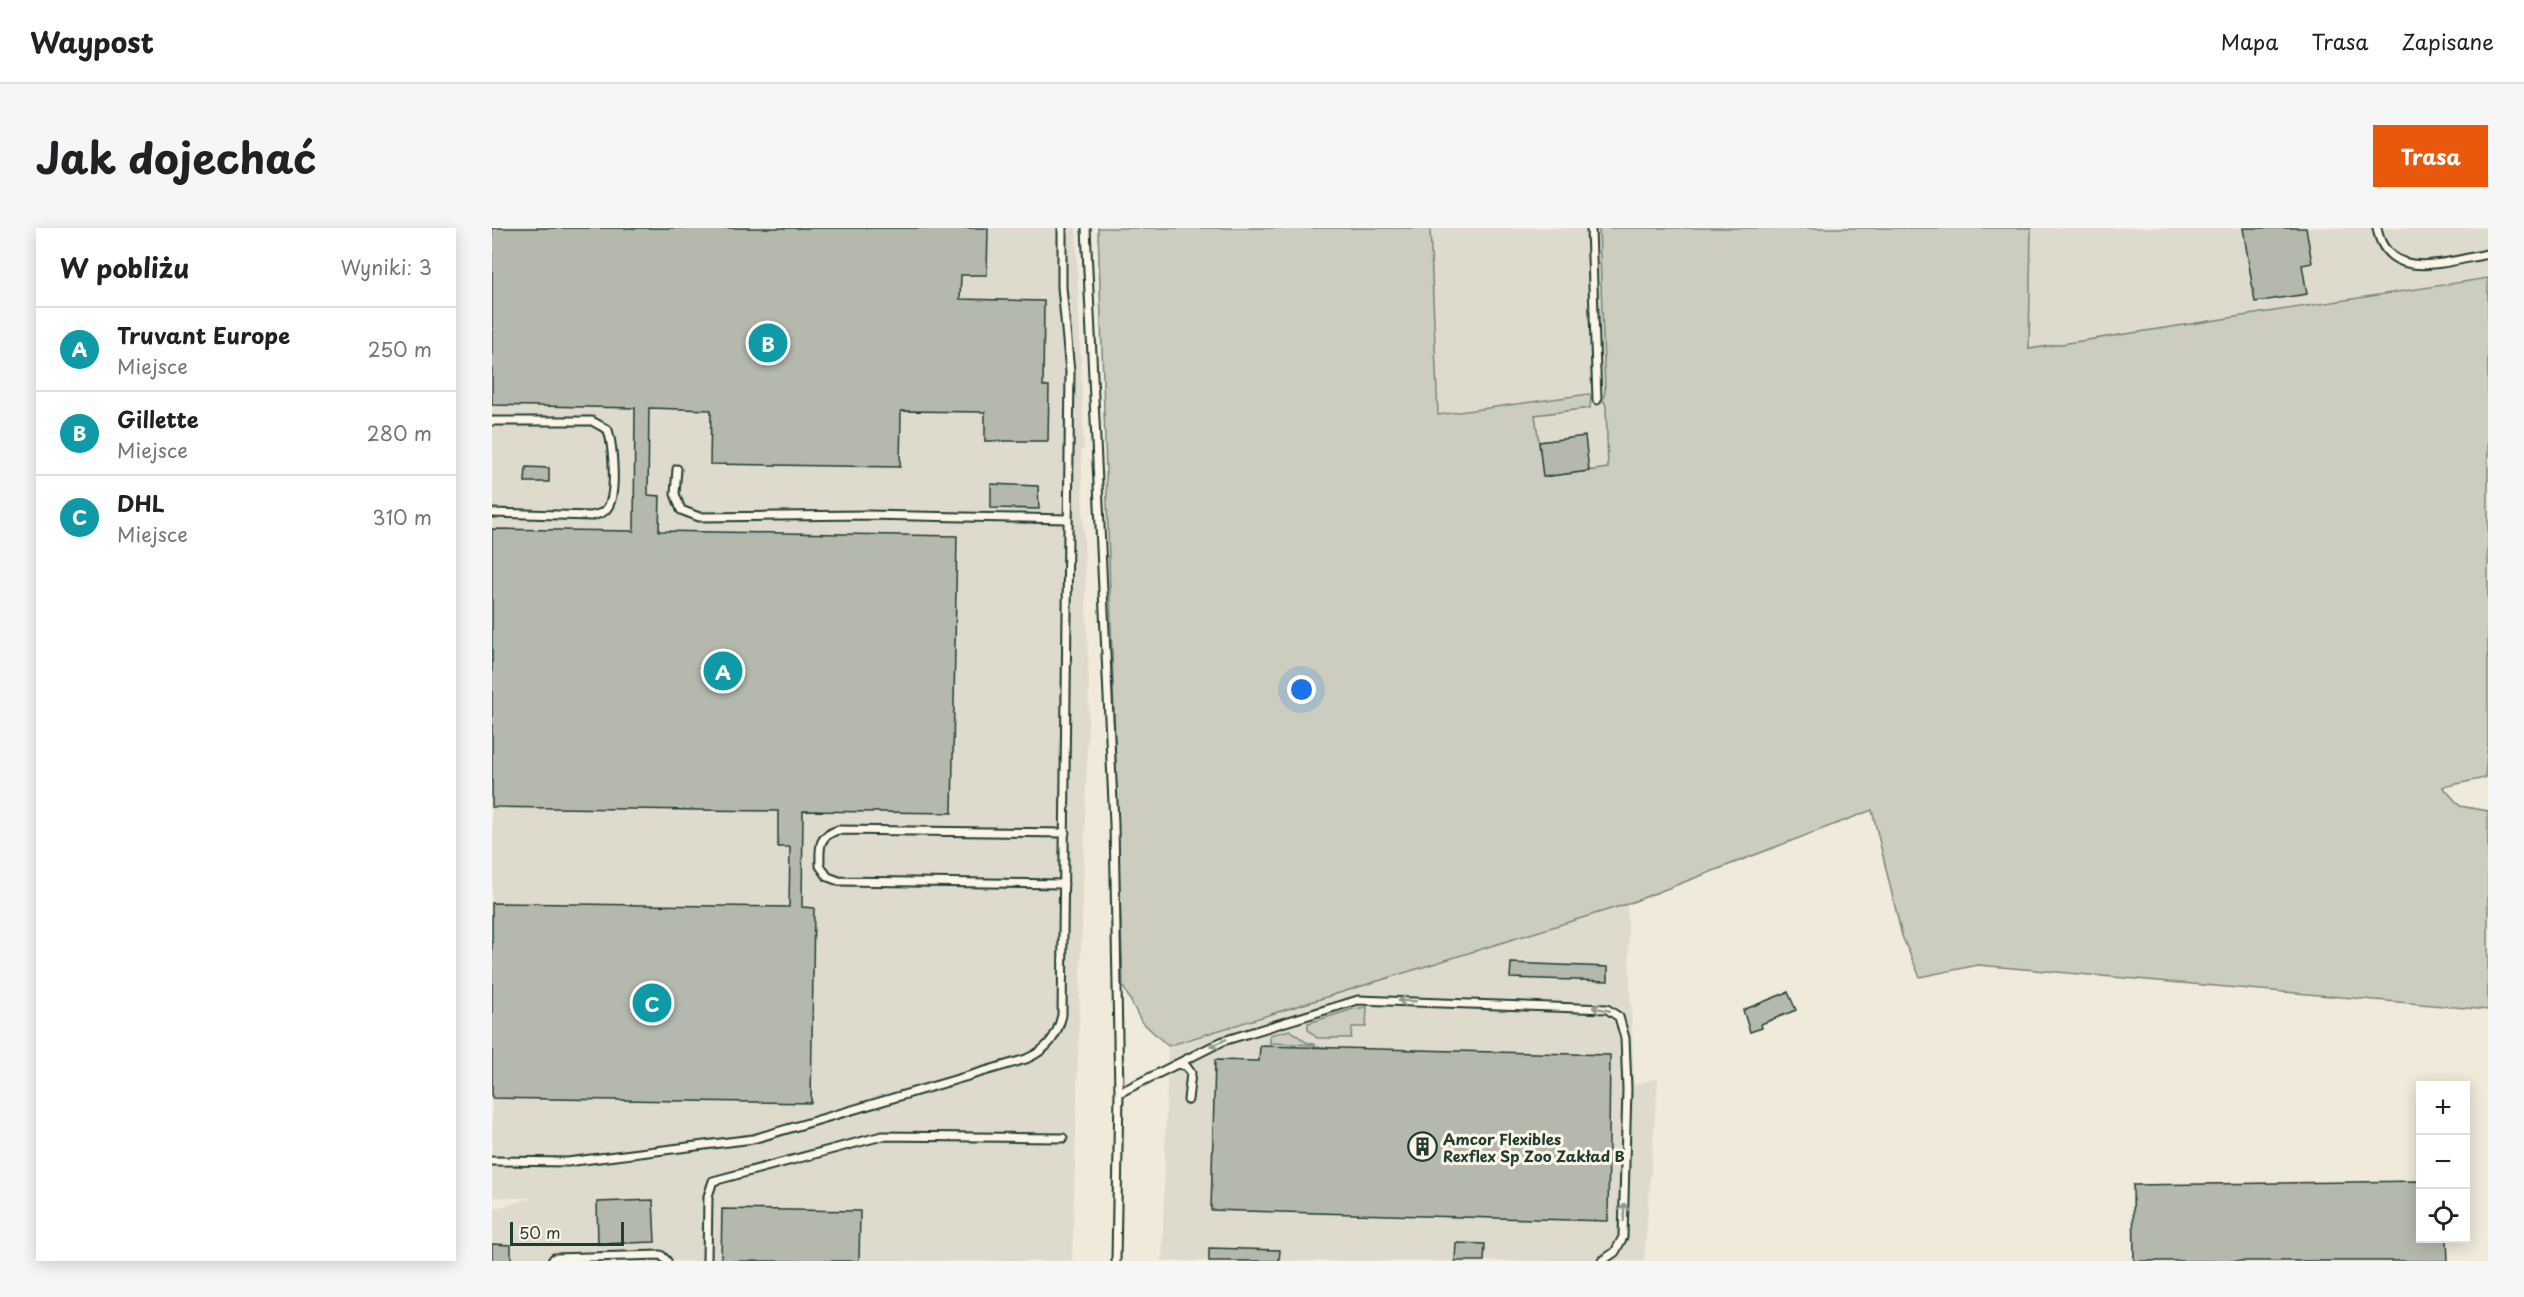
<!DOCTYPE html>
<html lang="pl">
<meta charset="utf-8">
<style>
:root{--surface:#fff;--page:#f6f6f6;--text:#202124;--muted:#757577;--line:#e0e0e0;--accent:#ea580c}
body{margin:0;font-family:"Playpen Sans",sans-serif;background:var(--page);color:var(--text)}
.controls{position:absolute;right:18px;bottom:18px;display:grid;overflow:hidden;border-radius:0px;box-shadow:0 3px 15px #0003}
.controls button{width:54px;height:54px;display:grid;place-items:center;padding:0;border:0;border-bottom:2px solid var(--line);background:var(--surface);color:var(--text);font:30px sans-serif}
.scale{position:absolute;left:18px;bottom:15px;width:114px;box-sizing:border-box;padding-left:6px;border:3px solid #1f3d34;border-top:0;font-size:16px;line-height:21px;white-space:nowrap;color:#1f3d34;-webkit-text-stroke:4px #fcf5e5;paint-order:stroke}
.you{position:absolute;left:810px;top:462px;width:21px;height:21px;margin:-15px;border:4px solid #fff;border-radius:50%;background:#1a73e8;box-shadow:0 0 0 9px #1a73e833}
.badge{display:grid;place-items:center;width:39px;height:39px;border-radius:50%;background:var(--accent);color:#fff;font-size:20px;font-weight:700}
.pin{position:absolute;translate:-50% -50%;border:3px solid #fff;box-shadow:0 2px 6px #0006}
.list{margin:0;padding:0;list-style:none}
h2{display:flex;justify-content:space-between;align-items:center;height:78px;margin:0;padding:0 24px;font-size:26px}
h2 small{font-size:20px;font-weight:400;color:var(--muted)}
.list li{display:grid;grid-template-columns:39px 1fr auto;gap:18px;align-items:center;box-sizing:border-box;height:84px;padding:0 24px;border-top:2px solid var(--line)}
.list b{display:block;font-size:22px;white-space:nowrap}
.list p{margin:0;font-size:20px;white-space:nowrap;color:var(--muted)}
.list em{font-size:20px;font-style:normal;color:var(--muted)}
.icon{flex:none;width:33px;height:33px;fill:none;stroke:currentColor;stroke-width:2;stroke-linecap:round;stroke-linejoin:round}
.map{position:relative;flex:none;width:1996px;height:1033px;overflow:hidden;border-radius:0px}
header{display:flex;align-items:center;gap:36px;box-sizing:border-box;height:84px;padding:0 30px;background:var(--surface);border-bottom:2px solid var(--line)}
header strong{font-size:28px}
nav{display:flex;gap:33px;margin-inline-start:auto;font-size:21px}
.intro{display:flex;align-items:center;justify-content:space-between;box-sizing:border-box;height:144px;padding:0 36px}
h1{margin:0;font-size:42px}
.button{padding:15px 27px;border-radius:0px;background:var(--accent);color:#fff;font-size:21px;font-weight:700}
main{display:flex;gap:36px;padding:0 36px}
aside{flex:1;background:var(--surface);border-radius:0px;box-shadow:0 3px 15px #0003}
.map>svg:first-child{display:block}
.built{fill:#dedbcc}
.green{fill:#cccdbf;stroke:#76857a;stroke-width:1.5}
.building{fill:#b5b9ad;stroke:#1f3d34;stroke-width:1.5}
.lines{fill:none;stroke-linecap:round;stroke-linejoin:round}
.service-casing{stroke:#1f3d34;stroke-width:11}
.service{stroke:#fcf5e5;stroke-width:7}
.oneway{stroke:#8e998c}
.labels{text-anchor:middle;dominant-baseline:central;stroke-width:6;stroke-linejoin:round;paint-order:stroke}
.poi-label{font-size:15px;font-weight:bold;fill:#1f3d34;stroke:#fcf5e5;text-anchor:start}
</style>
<header>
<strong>Waypost</strong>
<nav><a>Mapa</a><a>Trasa</a><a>Zapisane</a></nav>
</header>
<div class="intro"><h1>Jak dojechać</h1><a class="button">Trasa</a></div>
<main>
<aside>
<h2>W pobliżu<small>Wyniki: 3</small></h2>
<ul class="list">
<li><span class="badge" style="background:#0f9aa8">A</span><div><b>Truvant Europe</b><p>Miejsce</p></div><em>250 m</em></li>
<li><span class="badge" style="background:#0f9aa8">B</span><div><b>Gillette</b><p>Miejsce</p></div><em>280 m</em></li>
<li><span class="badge" style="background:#0f9aa8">C</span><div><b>DHL</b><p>Miejsce</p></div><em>310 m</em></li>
</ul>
</aside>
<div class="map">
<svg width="1996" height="1033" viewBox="0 0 1996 1033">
<rect width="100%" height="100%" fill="#efeada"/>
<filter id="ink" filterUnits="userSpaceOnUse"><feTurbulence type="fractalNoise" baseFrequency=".0167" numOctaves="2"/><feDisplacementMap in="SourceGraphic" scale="12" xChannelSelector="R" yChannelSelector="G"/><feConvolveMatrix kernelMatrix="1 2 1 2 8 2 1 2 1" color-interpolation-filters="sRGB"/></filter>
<g filter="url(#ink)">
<path class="built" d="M0,0H584L592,221L589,222L597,460L580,1033H0V981L39,970L0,969Z
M932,0H1110L1120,263L943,286Z
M1539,0H1996V50L1537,121Z
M1135,676L1142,857L1166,850L1152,1033H670L676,818Z"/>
<path class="green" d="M606,0H938L946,187L1097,166L1099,168L1098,180L1043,187L1052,249L1116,240L1114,178L1111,171L1113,164L1107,0H1539L1537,121L1996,50V513L1993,550L1951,559L1968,578L1996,583V782L1486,737L1428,749L1410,708L1380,582L1135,676L676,818L649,793L631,758Z
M875,779L874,799H860L859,810H825L816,802V795L820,794L861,781Z
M798,802L814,814L824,817L778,815V807Z"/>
<path class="building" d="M0,0H496L495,47H469L468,71L552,73L551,158H557L556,213H493V184L409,183L408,239L218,236L219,182L157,180L156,267L168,268L167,303L465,308L460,585L311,583L310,679L322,680L319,875L0,870V675L297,679L298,619H286V583L0,579V301L142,303L143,180L0,177Z
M1751,0H1814L1820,35L1810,37L1815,66L1763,74Z
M1093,208L1097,243L1051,249L1047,214Z
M34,239L57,240V254H33Z
M499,256L546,258L547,281L499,280Z
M1019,735L1116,739V753L1018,750Z
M1296,764L1304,782L1269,796L1270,800L1258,804L1251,782Z
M768,818L1118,827L1116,993L719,982L723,832L767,833Z
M1929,953V1011H1955L1956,1033H1642L1641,957Z
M161,972L163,1014L106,1016L105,974Z
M230,981L368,983L367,1033H229Z
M964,1015L993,1016L992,1033H963Z
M0,1016L19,1017V1033H0Z
M717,1020L788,1022L787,1033H717Z"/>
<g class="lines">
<defs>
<path id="service" d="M594,0L622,596L627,865L624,1033
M1099,0L1105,172
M1885,0C1895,56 1956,33 1996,26
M0,193H100L116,202C121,218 125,265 116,279C112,286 106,286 99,288L0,285
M185,241L183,266L189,282L207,289L374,287L576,291
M572,656L347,653L336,649L328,638C328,619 325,609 346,602L573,605
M685,836L694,838L699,845L696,872
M627,865L731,813L866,772L1115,781L1127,789L1133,810L1135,861L1131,1009L1123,1024L1110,1033
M0,933L75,934L261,911L534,831C555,822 565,809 570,787L578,144L570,59V0
M60,1033L62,1030L169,1027L175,1033
M215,1033L216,968L221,953L390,908L571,910"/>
</defs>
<use href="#service" class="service-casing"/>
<use href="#service" class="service"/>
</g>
<defs><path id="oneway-shaft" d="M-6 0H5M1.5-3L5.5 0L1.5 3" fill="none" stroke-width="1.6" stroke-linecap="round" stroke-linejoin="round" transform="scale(1.5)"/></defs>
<g class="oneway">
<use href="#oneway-shaft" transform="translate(915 773) rotate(-178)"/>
<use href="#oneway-shaft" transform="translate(1109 781) rotate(-169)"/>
<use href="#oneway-shaft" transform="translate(726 815) rotate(156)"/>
<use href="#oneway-shaft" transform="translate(1132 984) rotate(-88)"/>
</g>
</g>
<defs>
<symbol id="building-ring" viewBox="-11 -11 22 22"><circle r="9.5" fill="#fcf5e5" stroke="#1f3d34" stroke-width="1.5"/><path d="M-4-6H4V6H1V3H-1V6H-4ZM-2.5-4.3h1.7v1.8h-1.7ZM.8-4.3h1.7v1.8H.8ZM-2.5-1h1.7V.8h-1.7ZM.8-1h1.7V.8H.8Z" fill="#1f3d34"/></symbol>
</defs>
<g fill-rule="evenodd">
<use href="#building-ring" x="914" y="902" width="33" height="33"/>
</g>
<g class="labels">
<g class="poi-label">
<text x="951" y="910">Amcor Flexibles<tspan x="951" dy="17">Rexflex Sp Zoo Zakład B</tspan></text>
</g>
</g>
</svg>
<div class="controls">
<button>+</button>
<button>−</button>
<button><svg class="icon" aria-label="locate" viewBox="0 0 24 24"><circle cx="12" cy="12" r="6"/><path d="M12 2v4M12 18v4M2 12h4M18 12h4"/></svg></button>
</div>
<div class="scale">50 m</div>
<div class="you"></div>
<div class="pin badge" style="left:231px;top:443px;background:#0f9aa8">A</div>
<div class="pin badge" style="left:276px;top:115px;background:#0f9aa8">B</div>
<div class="pin badge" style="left:160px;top:775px;background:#0f9aa8">C</div>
</div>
</main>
